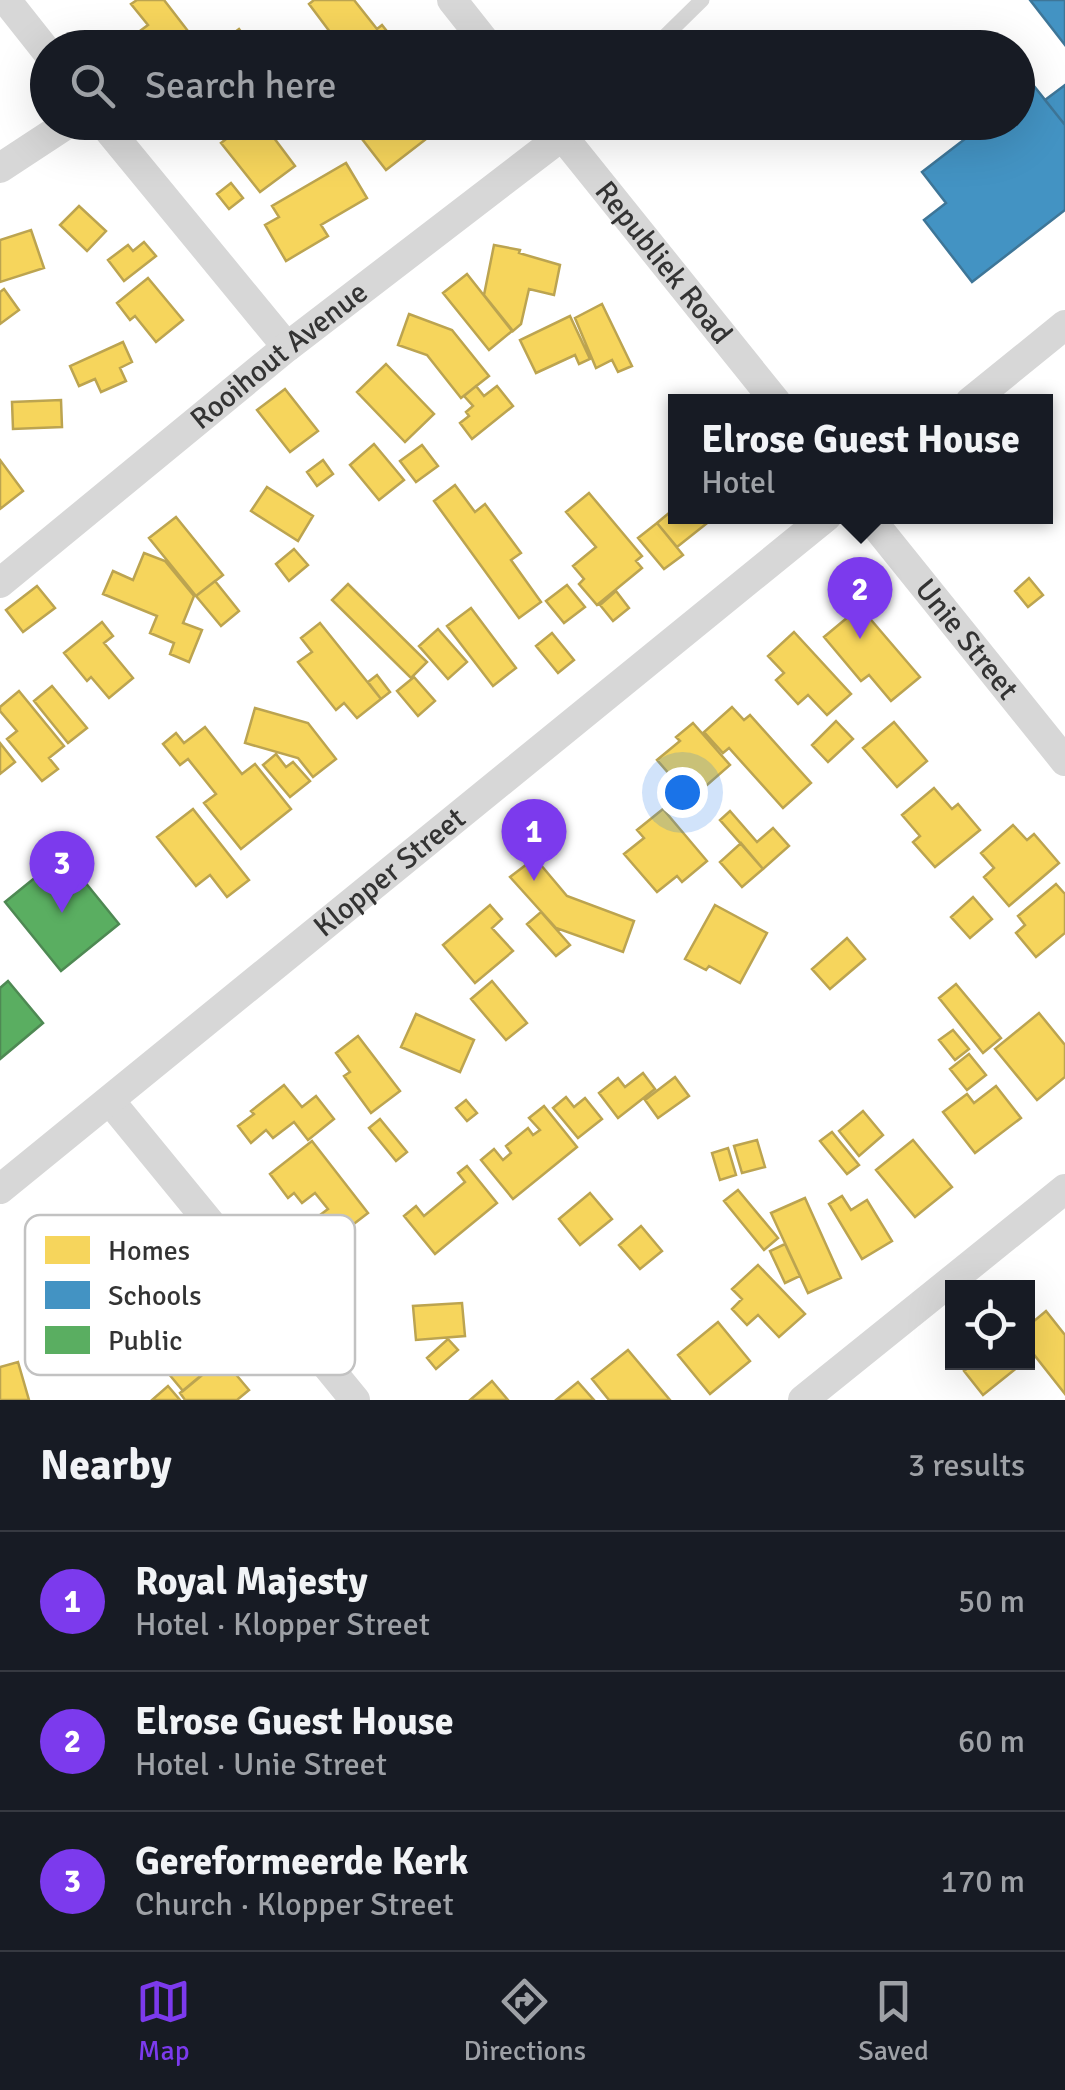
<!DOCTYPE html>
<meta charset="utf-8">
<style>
:root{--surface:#171b24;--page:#20242c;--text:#f1f3f6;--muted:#9ea1a6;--line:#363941;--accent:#7c3aed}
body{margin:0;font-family:Signika,sans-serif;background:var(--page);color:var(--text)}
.controls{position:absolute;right:30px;bottom:30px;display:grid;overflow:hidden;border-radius:0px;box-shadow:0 10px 40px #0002}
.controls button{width:90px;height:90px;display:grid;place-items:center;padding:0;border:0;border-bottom:2px solid var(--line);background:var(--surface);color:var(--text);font:50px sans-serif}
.you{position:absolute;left:682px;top:792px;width:35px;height:35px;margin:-25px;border:8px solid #fff;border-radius:50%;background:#1a73e8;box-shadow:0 0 0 15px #1a73e833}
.badge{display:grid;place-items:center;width:65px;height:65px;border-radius:50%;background:var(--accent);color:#fff;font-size:32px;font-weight:700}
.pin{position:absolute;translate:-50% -82px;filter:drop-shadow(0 2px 5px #0008)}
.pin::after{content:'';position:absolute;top:52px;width:35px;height:30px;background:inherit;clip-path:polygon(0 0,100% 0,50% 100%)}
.popup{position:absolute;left:668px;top:394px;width:385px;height:130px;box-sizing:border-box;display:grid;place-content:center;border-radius:0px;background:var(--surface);filter:drop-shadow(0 2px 8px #0005);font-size:32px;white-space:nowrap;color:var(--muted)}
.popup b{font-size:38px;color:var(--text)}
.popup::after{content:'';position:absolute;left:50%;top:100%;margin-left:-20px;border:20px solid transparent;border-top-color:var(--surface)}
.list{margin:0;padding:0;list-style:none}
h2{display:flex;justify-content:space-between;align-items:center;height:130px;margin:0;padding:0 40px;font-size:42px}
h2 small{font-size:32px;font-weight:400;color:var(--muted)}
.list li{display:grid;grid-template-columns:65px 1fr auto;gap:30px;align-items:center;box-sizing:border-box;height:140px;padding:0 40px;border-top:2px solid var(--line)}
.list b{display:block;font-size:38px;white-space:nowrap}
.list p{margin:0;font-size:32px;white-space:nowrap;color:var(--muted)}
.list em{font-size:32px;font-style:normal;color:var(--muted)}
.icon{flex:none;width:55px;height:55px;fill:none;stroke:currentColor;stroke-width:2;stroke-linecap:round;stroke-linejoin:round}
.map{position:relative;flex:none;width:1065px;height:1400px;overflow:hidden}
.search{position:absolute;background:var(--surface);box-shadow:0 10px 40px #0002;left:30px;right:30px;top:30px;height:110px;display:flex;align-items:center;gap:25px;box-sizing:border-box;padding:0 35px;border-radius:55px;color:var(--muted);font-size:38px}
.sheet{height:550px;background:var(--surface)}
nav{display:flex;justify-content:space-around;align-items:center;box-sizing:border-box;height:140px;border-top:2px solid var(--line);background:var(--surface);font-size:28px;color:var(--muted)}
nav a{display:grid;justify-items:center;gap:5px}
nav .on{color:var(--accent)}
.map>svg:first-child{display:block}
.homes{fill:#f6d55c;stroke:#bca450;stroke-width:2.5}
.schools{fill:#4393c3;stroke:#3e7698;stroke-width:2.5}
.public{fill:#5aae61;stroke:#4e8953;stroke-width:2.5}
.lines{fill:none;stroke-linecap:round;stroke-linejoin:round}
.lane{stroke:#d7d7d7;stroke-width:15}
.street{stroke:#d7d7d7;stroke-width:30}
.labels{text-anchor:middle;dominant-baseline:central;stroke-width:10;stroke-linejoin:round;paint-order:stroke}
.street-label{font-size:30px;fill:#333;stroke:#fff}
.key{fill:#fff;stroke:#c2c2c2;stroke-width:2.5}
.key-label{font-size:28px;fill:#333}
</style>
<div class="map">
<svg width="1065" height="1400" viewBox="0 0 1065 1400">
<rect width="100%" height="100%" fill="#fff"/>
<path class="homes" d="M137,0H164L191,35L174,48H136L129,39L148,25L131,4Z
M314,0H354L377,29L382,25L398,45L394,48H342L309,4Z
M239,29L253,48H214Z
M248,122H262L295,166L260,192L221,143Z
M356,122H448L386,170L352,126Z
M346,163L367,198L321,225L328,236L286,261L265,225L279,217L272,206Z
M231,183L243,198L229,209L217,194Z
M79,206L106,231L87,251L60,225Z
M31,230L44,268L0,282V240Z
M144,242L156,256L124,281L108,260L128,245L133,251Z
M494,245L520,250L519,253L560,265L554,295L529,289L521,324L513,331L484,295Z
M467,274L512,331L489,350L443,293Z
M148,278L183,320L156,342L135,316L130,320L117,303Z
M4,289L19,310L0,324V292Z
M602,304L632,366L618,372L612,360L596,368L575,318Z
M409,314L452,330L489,376L461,398L427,355L398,345Z
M570,316L590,359L579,364L575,355L536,373L520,340Z
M123,342L132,362L120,368L126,381L101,392L95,379L79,386L70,366Z
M386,364L434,414L405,442L357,392Z
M476,386L484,396L497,386L513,406L472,439L460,423L469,416L466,412L473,406L464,396Z
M285,389L318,431L290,452L257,410Z
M61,400L62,427L13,429L12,402Z
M374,444L404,480L379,500L350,465Z
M422,445L438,466L416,482L400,461Z
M0,460L23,491L0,509Z
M323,460L333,474L317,486L307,472Z
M455,485L475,512L485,504L521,553L511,560L541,602L519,618L434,501Z
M267,487L313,516L298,541L251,511Z
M589,493L642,556L636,561L642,568L597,605L579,584L584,579L573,566L596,547L566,512Z
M675,508V516H716L677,547L657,523Z
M176,517L223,575L196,596L149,538Z
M657,523L683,555L664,569L638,538Z
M294,549L308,565L289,581L276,564Z
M144,553L165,561L194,596L183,623L202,630L189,662L170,654L174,643L150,633L157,616L103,594L113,571L133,580Z
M1029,578L1043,595L1028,607L1015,591Z
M215,581L239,611L221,626L196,596Z
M348,584L427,662L411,678L332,600Z
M567,585L585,607L564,623L546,601Z
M37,586L55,608L23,632L6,610Z
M616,591L629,608L613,621L600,605Z
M860,607L920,677L891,701L869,675L861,681L824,637Z
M471,608L516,668L493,686L447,626Z
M102,622L113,636L104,643L133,678L109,698L91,677L87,681L64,653Z
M320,623L381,699L357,718L344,703L336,710L298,662L312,652L301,638Z
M438,629L467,662L448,679L419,646Z
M794,632L851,694L827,715L808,695L798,704L776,680L784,673L768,656Z
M552,633L574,660L558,673L536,646Z
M377,675L390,692L381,699L368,682Z
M414,677L435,701L418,716L397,691Z
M52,686L87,728L68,743L34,701Z
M19,691L64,746L49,758L58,769L42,781L7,739L17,731L0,711V707Z
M732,707L744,720L750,715L811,783L783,808L729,748L723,753L704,732Z
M255,708L308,723L336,759L313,777L298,758L245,743Z
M836,721L853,739L828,762L812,745Z
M894,722L927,761L897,787L863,748Z
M693,723L730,765L691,799L657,760L680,741L676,737Z
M205,727L242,774L255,764L291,809L241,849L204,803L216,794L188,759L180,765L163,744L176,733L184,743Z
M0,743L15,762L0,774Z
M276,754L286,767L293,762L310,781L290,797L263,765Z
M934,788L952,809L958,804L980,830L935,867L913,842L920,836L902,815Z
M193,809L249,880L227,897L210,875L196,886L157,837Z
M663,809L707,861L682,882L677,876L657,892L624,854L644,838L637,830Z
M730,811L757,842L773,828L789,846L763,869L720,820Z
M1013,825L1027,840L1034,834L1059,863L1009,906L984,877L994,868L981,853Z
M741,843L763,869L742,887L720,862Z
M535,858L567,896L634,921L623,952L556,928L510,877Z
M1056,884L1065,894V933L1036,957L1016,933L1025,925L1018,916Z
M973,897L992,919L970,938L951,917Z
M490,905L502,919L492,928L513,951L475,983L443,945Z
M715,905L767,933L740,983L709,966L706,970L685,959Z
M541,912L570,945L556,956L527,924Z
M847,938L865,959L830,989L812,969Z
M492,981L527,1023L506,1040L471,999Z
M956,984L1001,1038L983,1053L939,998Z
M1039,1013L1065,1045V1077L1037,1100L995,1049Z
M416,1014L474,1040L460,1072L401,1047Z
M953,1030L969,1049L955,1060L939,1040Z
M358,1036L400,1091L371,1113L344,1076L350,1072L336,1053Z
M969,1054L986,1075L967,1090L950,1069Z
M643,1073L655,1089L618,1118L599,1093L618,1078L625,1087Z
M675,1077L689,1096L658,1118L645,1100Z
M284,1085L302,1107L316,1096L334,1119L308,1140L294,1122L273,1138L266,1130L251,1143L238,1126L254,1114L251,1111Z
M996,1086L1021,1118L975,1153L943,1112L967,1094L974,1103Z
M566,1097L574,1107L585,1098L602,1119L578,1138L553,1108Z
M466,1100L477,1113L467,1121L456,1108Z
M544,1106L577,1147L513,1199L481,1160L494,1149L503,1160L511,1153L506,1146L528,1128L533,1135L540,1130L529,1118Z
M863,1111L883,1135L859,1156L839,1131Z
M380,1119L407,1152L396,1161L369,1128Z
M832,1132L859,1165L847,1174L820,1141Z
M757,1140L765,1167L742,1173L734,1146Z
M913,1140L952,1187L915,1217L876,1170Z
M312,1141L368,1213L329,1243L312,1221L328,1209L315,1193L302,1203L294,1193L288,1198L270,1174Z
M728,1148L736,1175L720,1180L712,1153Z
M467,1166L497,1203L435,1254L404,1216L416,1206L424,1216L465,1182L458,1173Z
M738,1190L778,1238L764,1250L724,1201Z
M590,1193L612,1219L580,1245L559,1219Z
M842,1196L851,1210L867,1200L892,1241L862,1259L829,1204Z
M805,1198L841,1278L808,1293L771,1213Z
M87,1223L129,1234L119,1273L77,1262Z
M641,1226L662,1251L640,1269L619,1245Z
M785,1244L800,1276L785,1283L770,1251Z
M758,1265L805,1314L779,1337L758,1315L747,1325L732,1309L742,1299L732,1289Z
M154,1285L175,1293L173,1298L196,1307L183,1341L164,1334L162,1340L147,1335L149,1328L140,1324Z
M89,1289L117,1323L93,1343L82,1330L74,1337L66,1327L73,1320L65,1309Z
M462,1303L465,1336L416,1340L413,1306Z
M1046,1311L1065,1335V1394L1028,1347V1326Z
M718,1322L750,1361L710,1394L678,1355Z
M448,1339L458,1350L436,1369L427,1358Z
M628,1350L670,1400H609L592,1379Z
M222,1358L249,1390L237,1400H185L180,1393Z
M186,1359L201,1376L183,1391L168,1373Z
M18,1362L29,1400H0V1367Z
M975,1362H1024L983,1395L964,1371Z
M492,1381L508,1400H470Z
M578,1382L594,1400H556Z
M168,1386L180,1400H152Z"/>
<path class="schools" d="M1030,0H1065V45Z
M1065,85V125L1045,100Z
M1034,86L1065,125V210L972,282L924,220L946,203L922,172L987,122H1018V99Z"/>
<path class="public" d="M63,855L119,924L61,971L5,902Z
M8,981L43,1023L0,1059V988Z"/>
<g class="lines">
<path class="lane" d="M653,48L702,0"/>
<g class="street">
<path d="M6,0L48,53"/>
<path d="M452,0L490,48"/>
<path d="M102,122L287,347"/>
<path id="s1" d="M551,122L776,402"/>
<path d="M0,168L70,122"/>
<path d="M970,402L1065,325"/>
<path id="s2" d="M868,516L1065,761"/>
<path id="s3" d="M0,583L287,347L562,136"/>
<path d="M110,1101L355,1400"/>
<path id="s4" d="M0,1189L827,516"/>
<path d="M803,1400L1065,1189"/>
</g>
</g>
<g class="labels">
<g class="street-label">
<text stroke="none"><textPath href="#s1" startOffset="180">Republiek Road</textPath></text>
<text stroke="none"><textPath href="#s3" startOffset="360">Rooihout Avenue</textPath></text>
<text stroke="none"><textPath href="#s2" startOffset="158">Unie Street</textPath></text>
<text stroke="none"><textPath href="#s4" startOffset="502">Klopper Street</textPath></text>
</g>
</g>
<rect x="25" y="1215" width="330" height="160" rx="15" class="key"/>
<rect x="45" y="1236" width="45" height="28" fill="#f6d55c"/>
<rect x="45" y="1281" width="45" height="28" fill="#4393c3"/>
<rect x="45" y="1326" width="45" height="28" fill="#5aae61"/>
<g class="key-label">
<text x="108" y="1260">Homes</text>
<text x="108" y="1305">Schools</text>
<text x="108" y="1350">Public</text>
</g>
</svg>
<div class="controls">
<button><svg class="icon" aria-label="locate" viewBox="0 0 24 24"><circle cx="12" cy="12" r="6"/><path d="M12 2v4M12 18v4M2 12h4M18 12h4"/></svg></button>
</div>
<div class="you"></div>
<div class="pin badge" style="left:534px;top:881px">1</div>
<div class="pin badge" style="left:860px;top:639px">2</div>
<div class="popup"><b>Elrose Guest House</b>Hotel</div>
<div class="pin badge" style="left:62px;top:913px">3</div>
<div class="search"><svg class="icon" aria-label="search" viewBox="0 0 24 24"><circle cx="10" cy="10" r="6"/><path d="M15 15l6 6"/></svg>Search here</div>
</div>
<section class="sheet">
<h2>Nearby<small>3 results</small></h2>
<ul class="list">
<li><span class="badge">1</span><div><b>Royal Majesty</b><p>Hotel · Klopper Street</p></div><em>50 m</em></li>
<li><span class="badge">2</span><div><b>Elrose Guest House</b><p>Hotel · Unie Street</p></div><em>60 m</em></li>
<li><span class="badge">3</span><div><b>Gereformeerde Kerk</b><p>Church · Klopper Street</p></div><em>170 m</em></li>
</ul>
</section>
<nav>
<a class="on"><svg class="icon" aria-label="map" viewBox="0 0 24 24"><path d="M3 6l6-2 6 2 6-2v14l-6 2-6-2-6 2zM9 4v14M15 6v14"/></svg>Map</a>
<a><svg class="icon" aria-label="directions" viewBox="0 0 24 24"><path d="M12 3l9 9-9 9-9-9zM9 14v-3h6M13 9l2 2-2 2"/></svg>Directions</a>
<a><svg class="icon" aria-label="saved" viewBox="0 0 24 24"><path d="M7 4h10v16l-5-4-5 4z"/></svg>Saved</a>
</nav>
